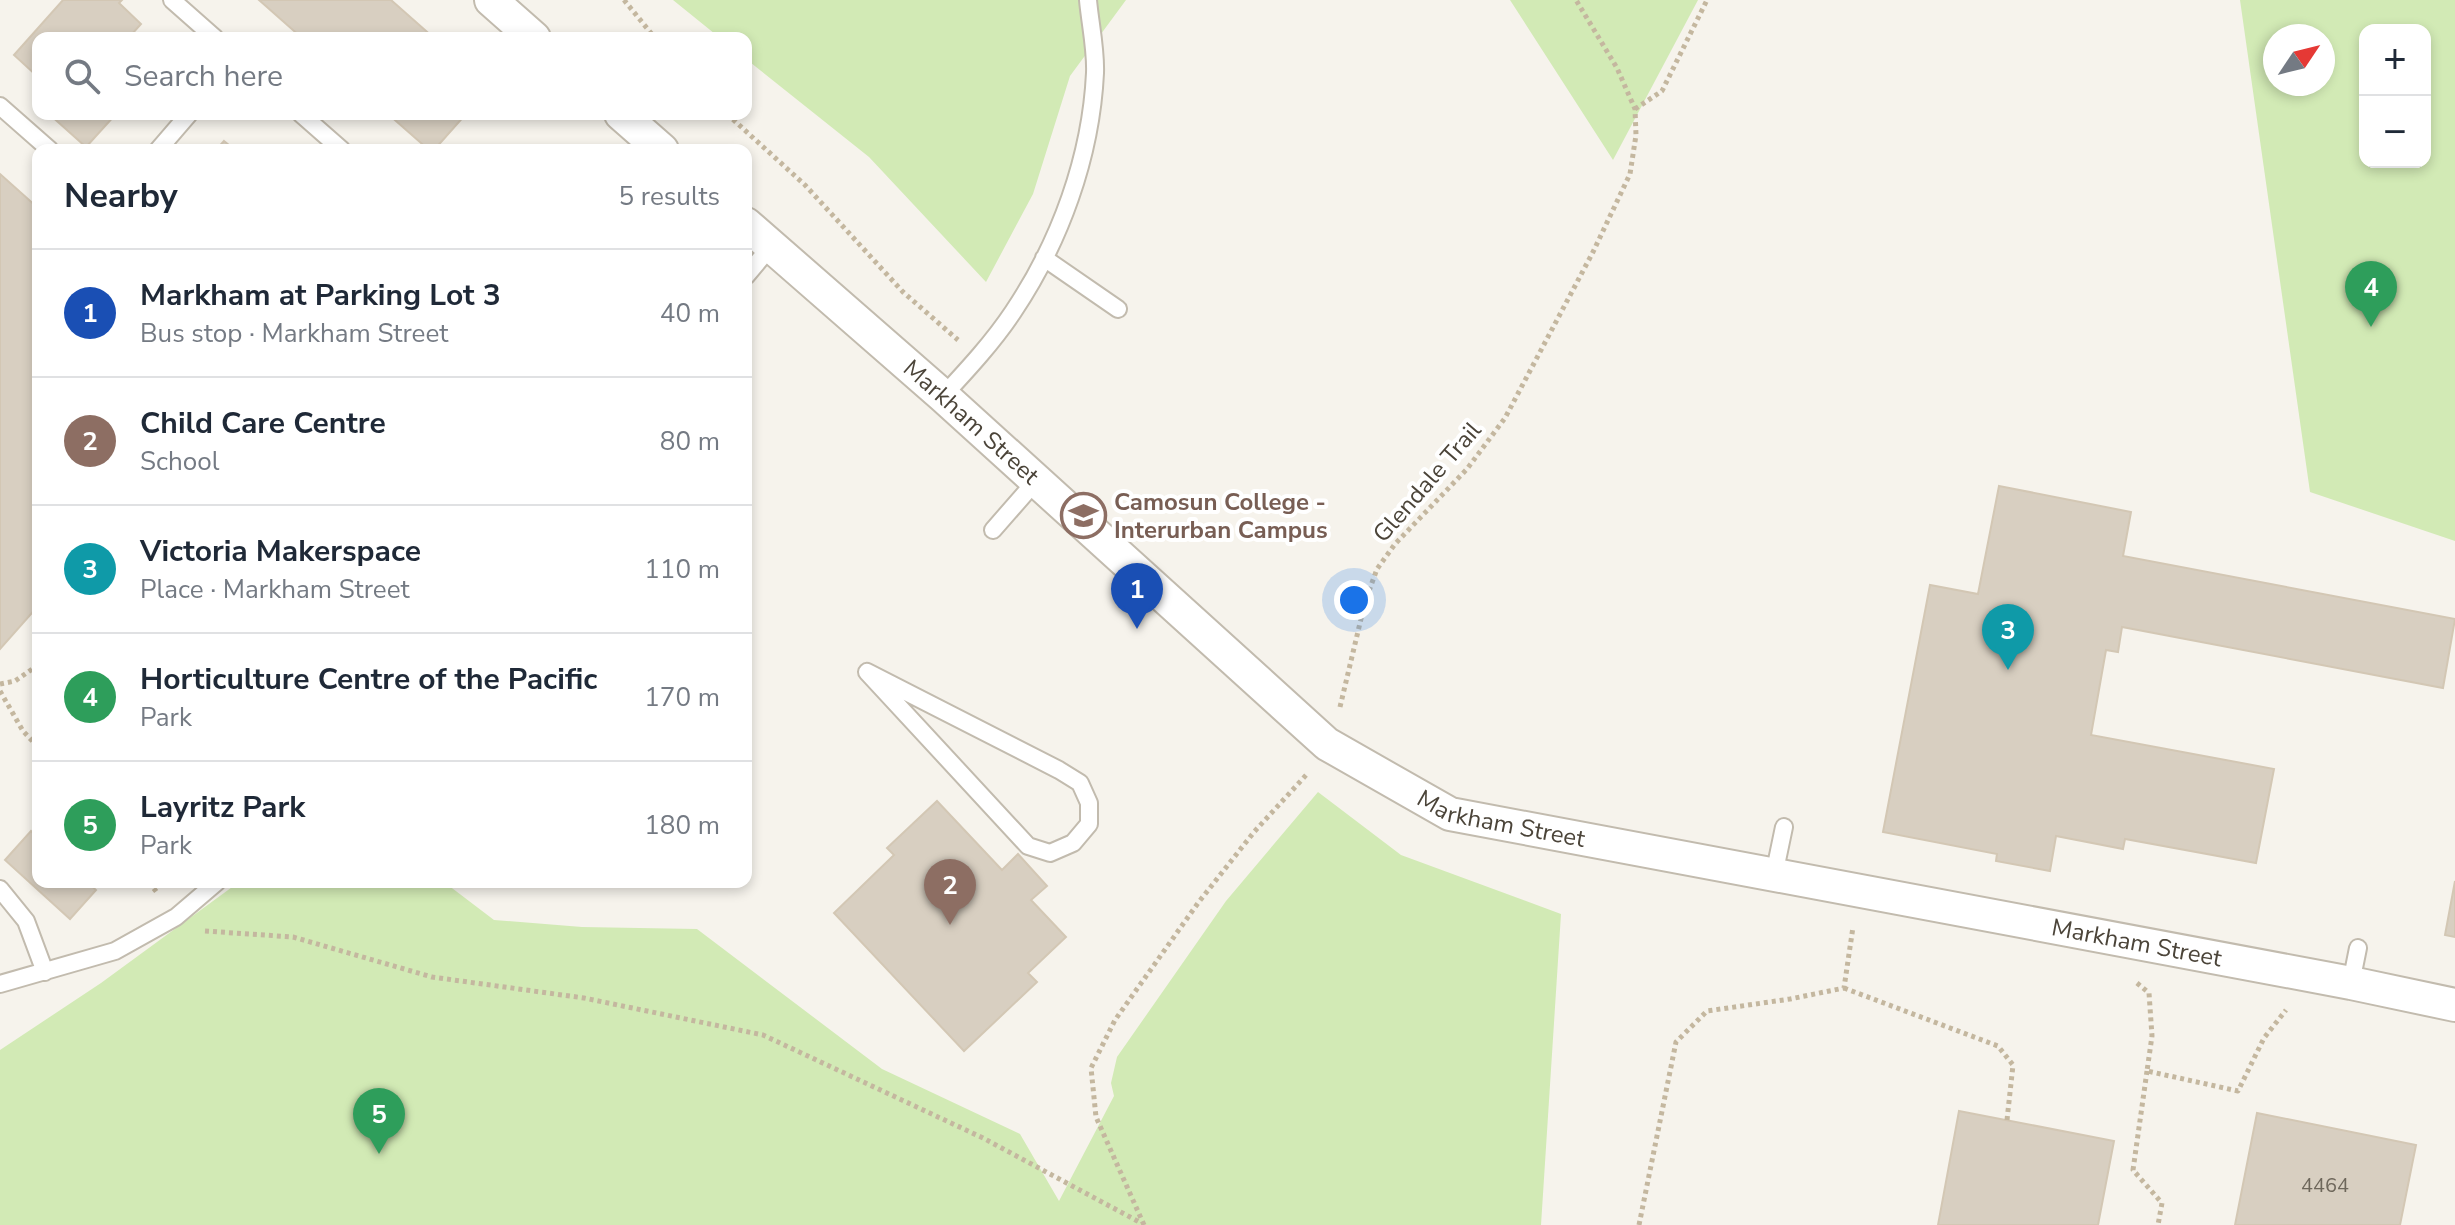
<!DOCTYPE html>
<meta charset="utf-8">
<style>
:root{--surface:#fff;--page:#f2f2f3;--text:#1f2937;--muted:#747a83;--line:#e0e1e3;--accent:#db2777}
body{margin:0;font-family:"Nunito Sans",sans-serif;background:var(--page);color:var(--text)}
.controls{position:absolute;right:24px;top:24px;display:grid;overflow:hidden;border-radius:16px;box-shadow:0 4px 12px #0003}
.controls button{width:72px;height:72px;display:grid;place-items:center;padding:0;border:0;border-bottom:2px solid var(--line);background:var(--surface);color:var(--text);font:40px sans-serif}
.compass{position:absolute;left:2263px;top:24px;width:72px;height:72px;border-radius:50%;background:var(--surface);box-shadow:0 4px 12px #0003;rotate:55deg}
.you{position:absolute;left:1354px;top:600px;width:28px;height:28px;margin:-20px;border:6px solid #fff;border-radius:50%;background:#1a73e8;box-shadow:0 0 0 12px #1a73e833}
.badge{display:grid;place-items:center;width:52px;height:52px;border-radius:50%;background:var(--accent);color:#fff;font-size:26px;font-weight:700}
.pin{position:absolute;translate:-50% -66px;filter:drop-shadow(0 2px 4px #0008)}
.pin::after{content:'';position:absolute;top:42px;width:28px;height:24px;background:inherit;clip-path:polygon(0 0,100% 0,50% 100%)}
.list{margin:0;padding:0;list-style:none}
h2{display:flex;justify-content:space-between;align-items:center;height:104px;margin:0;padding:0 32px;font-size:34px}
h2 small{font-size:26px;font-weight:400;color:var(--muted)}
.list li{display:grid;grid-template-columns:52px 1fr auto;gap:24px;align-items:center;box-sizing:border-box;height:128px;padding:0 32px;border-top:2px solid var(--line)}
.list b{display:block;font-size:30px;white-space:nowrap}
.list p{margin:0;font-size:26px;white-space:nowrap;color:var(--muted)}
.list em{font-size:26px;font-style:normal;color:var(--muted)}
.icon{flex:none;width:44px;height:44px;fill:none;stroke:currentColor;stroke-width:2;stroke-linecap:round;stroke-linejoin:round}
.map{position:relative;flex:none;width:2455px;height:1225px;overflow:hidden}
.search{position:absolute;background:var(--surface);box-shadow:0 4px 12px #0003;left:32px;top:32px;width:720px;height:88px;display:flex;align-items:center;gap:20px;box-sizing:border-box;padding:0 28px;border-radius:16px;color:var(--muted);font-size:30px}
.panel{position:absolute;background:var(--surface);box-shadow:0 4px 12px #0003;left:32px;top:144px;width:720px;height:744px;border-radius:16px}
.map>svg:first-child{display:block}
.green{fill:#d2eab5;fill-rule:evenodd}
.building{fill:#d8cfc1;stroke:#d3c7b4;stroke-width:2}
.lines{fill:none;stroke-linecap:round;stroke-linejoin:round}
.service-casing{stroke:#c2bbae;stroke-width:20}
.minor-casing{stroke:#c2bbae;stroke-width:36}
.path{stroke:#c4b79f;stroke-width:5;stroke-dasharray:4 4;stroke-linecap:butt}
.service{stroke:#fff;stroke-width:16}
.minor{stroke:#fff;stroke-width:32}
.labels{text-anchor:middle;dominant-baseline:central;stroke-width:8;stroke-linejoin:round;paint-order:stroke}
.number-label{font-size:20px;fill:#6e675b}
.street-label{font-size:24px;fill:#4b4439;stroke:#fff}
.education-label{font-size:24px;font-weight:bold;fill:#785e54;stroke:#fff;text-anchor:start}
</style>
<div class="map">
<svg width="2455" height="1225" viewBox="0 0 2455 1225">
<rect width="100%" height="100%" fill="#f6f3ec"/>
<path class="green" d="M673,0H1126L1070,76L1033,194L986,282L869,157L746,59V38H720Z
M1510,0H1698L1613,160Z
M2240,0H2455V541L2310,492ZM2365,30H2425V162H2365ZM2275,36H2323V84H2275Z
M1318,792L1401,855L1561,914L1541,1225H0V1050L101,983L239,882H444L494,920L582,927L697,929L882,1069L1020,1134L1059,1201L1114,1096L1111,1083L1117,1057L1226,901Z"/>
<path class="building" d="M63,0H122L119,3L141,24L131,35L135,38H38V77L14,55Z
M259,0H391L434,38H302Z
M49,114H116L86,147Z
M388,114H466L434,150H429Z
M224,141L235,150H216Z
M0,174L38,208V606L0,649Z
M1999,486L2131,512L2123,556L2455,619L2443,688L2122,627L2118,652L2106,650L2091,735L2274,769L2256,863L2125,839L2123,849L2056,836L2050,871L1996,861L1997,854L1883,832L1930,585L1978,594Z
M937,801L1002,870L1018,854L1047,886L1031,900L1066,937L1028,973L1037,982L964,1051L834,913L894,855L887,848Z
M31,831L38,838V882H87L96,890L70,919L5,860Z
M2455,881V937L2445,935Z
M1959,1111L2114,1141L2098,1225H1938Z
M2257,1113L2416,1145L2400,1225H2235Z"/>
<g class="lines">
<defs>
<path id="service" d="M172,0L215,38
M0,106L50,150
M301,114L342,150
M158,150L189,114
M1044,258L1118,309
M746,276L771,246
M943,396C968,369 993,342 1013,312C1060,242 1091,157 1095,73C1096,49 1090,23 1088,0
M993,530L1035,482
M867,672L1059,770L1080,783L1089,803V824L1073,843L1050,853L1028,846Z
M1774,875L1784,827
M0,889L26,921L45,972
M2351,983L2358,948
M0,984L115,951L176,917L217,882"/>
<g id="minor">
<path d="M491,0L534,38"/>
<path d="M621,114L662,150"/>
<path id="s1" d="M746,224L943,396L1327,744L1450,814L2351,983L2455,1005"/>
</g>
</defs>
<use href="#service" class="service-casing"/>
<use href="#minor" class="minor-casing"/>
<path class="path" d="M624,0L655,38
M1635,109L1662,91L1707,0
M727,114L805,185L903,292L958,340
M36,608L38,611
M0,684L15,681L38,665
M0,691L23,731L38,747
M1340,707L1365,602L1377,569L1395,544L1467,469L1505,418L1593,252L1630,174L1636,135L1635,109L1617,68L1576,0
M149,882L158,894
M205,931L293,937L432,977L584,998L763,1035L983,1138L1143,1224
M2137,983L2149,993L2152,1036L2147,1071L2238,1091L2264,1038L2286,1010
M1844,988L1998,1046L2013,1065L2007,1120
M2147,1071L2133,1170L2162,1203L2158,1225
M1144,1225L1096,1117L1091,1068L1115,1020L1198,903L1254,832L1308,773
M1639,1225L1676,1042L1707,1011L1790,999L1844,988L1853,927"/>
<use href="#service" class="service"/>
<use href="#minor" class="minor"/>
</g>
<defs>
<symbol id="university-ring" viewBox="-11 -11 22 22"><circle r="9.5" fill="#fff" stroke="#8d6e63" stroke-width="1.5"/><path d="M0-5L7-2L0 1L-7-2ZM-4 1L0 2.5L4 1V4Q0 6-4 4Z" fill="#8d6e63"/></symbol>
</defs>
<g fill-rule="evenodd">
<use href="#university-ring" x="1058" y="490" width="51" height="51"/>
</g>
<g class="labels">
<g class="number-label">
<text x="2325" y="1185">4464</text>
</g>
<g class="street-label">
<text stroke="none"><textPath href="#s1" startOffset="300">Markham Street</textPath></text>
<text transform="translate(1427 482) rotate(-49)">Glendale Trail</text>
<text stroke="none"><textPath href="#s1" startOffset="972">Markham Street</textPath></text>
<text stroke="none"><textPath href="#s1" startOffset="1620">Markham Street</textPath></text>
</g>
<g class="education-label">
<text x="1114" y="502">Camosun College -<tspan x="1114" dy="28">Interurban Campus</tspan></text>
</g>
</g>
</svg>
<div class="controls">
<button>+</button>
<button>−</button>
</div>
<svg class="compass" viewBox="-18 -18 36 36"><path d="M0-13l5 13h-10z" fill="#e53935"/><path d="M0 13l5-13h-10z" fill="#747a83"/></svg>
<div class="you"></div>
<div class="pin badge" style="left:1137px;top:629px;background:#1a4fb4">1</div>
<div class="pin badge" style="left:950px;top:925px;background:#8d6e63">2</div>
<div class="pin badge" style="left:2008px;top:670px;background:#0f9aa8">3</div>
<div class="pin badge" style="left:2371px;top:327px;background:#2e9e5b">4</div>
<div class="pin badge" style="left:379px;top:1154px;background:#2e9e5b">5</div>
<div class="search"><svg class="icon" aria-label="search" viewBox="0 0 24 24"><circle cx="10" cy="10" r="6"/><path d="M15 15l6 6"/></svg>Search here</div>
<section class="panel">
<h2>Nearby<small>5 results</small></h2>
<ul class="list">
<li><span class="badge" style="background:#1a4fb4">1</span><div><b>Markham at Parking Lot 3</b><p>Bus stop · Markham Street</p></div><em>40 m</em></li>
<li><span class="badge" style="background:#8d6e63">2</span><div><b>Child Care Centre</b><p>School</p></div><em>80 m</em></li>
<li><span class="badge" style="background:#0f9aa8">3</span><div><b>Victoria Makerspace</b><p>Place · Markham Street</p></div><em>110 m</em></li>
<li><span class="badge" style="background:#2e9e5b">4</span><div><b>Horticulture Centre of the Pacific</b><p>Park</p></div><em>170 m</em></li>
<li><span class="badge" style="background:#2e9e5b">5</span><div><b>Layritz Park</b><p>Park</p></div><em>180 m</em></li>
</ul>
</section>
</div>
